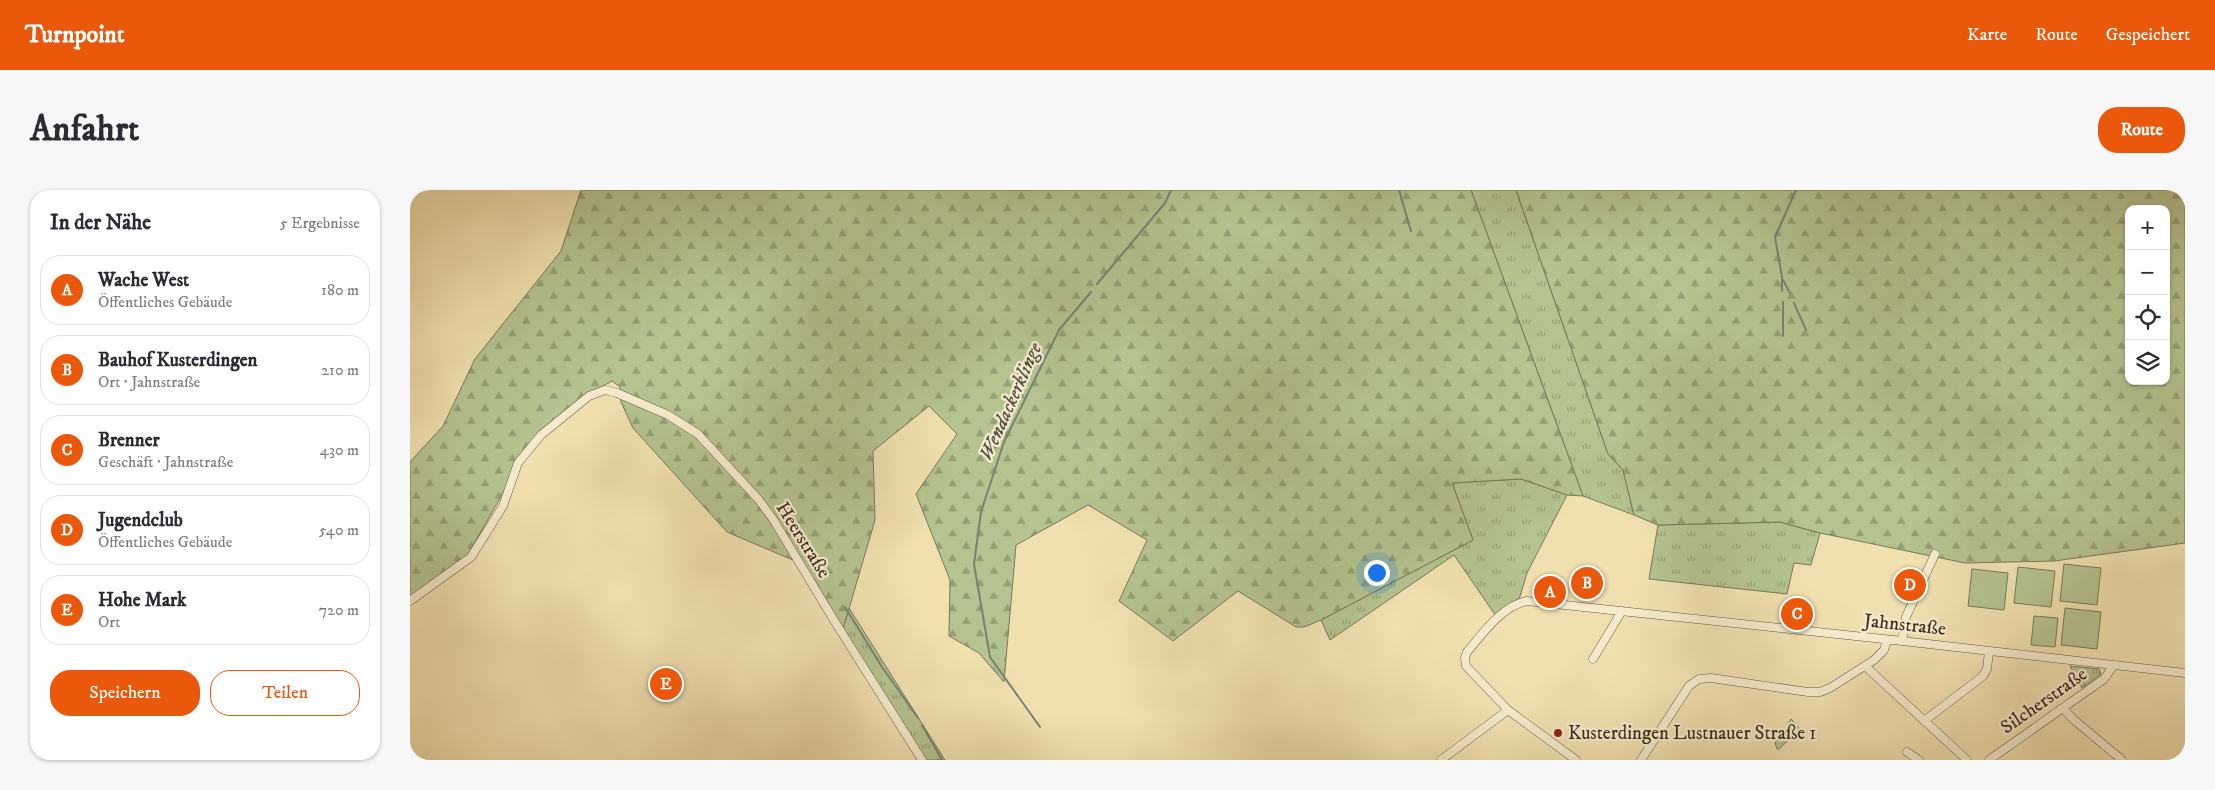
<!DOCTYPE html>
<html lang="de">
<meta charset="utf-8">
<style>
:root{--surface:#fff;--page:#f7f7f7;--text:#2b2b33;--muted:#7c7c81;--line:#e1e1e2;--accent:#ea580c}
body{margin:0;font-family:"IM FELL DW Pica",serif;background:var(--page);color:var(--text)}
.controls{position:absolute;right:15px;top:15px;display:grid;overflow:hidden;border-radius:10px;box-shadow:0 1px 4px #0004}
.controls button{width:45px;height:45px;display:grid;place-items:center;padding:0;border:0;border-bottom:1px solid var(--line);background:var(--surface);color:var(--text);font:25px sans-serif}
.you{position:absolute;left:966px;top:382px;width:18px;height:18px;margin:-12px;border:4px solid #fff;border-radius:50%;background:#1a73e8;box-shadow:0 0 0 8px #1a73e833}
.badge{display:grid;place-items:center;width:32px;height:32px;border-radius:50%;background:var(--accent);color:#fff;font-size:16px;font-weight:700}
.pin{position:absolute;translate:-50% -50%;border:2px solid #fff;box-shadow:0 1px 5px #0006}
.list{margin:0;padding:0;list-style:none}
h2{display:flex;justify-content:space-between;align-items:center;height:65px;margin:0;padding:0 20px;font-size:21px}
h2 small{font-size:16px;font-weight:400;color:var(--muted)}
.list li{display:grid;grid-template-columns:32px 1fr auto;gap:15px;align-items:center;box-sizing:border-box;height:70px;margin:0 10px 10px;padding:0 10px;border:1px solid var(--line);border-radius:20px}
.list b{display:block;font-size:19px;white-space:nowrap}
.list p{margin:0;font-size:16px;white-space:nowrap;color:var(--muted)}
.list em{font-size:16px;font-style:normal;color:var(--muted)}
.actions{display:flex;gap:10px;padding:15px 20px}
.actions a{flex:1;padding:11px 0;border:1px solid var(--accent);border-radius:20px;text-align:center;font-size:18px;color:var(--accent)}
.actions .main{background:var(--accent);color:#fff}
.icon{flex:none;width:28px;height:28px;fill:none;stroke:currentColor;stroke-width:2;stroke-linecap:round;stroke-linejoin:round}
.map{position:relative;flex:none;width:1775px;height:570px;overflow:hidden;border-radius:20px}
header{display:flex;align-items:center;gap:30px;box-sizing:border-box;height:70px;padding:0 25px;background:var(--accent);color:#fff}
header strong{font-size:24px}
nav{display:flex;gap:28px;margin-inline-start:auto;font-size:18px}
.intro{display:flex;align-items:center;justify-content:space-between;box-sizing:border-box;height:120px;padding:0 30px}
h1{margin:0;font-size:35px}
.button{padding:12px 22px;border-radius:20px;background:var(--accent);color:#fff;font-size:18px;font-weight:700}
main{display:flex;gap:30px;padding:0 30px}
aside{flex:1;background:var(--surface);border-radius:20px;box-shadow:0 1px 4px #0004}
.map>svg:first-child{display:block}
.grass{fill:url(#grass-tufts);stroke:#797858}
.forest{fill:url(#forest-firs);stroke:#797858;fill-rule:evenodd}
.green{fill:#b4c38f;stroke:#797858}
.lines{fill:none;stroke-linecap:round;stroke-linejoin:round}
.stream{stroke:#758377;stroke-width:2}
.minor-casing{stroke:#6a5a46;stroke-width:9}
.minor{stroke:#f5ebcc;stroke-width:8}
.poi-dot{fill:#8f2418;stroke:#f5ebcc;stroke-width:2}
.labels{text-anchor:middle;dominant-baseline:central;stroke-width:4.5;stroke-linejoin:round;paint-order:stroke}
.street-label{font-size:19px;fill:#3e2d22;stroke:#f5ebcc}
.poi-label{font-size:19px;fill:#3e2d22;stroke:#f5ebcc;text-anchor:start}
.water-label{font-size:20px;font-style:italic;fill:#555145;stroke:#f5ebcc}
</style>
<header>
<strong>Turnpoint</strong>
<nav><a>Karte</a><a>Route</a><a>Gespeichert</a></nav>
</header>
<div class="intro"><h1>Anfahrt</h1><a class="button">Route</a></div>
<main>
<aside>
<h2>In der Nähe<small>5 Ergebnisse</small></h2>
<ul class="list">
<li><span class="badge">A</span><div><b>Wache West</b><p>Öffentliches Gebäude</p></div><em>180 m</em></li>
<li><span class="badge">B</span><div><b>Bauhof Kusterdingen</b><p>Ort · Jahnstraße</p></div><em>210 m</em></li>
<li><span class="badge">C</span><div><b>Brenner</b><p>Geschäft · Jahnstraße</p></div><em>430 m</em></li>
<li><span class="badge">D</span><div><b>Jugendclub</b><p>Öffentliches Gebäude</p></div><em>540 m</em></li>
<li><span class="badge">E</span><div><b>Hohe Mark</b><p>Ort</p></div><em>720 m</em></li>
</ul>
<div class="actions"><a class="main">Speichern</a><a>Teilen</a></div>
</aside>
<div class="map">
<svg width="1775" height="570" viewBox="0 0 1775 570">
<defs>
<pattern id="grass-tufts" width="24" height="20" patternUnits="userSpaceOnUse" patternTransform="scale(1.25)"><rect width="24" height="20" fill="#b4c38f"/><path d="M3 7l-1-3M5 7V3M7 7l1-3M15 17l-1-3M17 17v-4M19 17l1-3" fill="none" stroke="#949f74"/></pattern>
<pattern id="forest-firs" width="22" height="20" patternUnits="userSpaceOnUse" patternTransform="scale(1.25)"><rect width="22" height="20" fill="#b4c38f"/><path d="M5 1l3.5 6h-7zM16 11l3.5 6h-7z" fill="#949f74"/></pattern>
</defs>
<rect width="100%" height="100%" fill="#f0e0b0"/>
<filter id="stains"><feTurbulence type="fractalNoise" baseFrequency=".004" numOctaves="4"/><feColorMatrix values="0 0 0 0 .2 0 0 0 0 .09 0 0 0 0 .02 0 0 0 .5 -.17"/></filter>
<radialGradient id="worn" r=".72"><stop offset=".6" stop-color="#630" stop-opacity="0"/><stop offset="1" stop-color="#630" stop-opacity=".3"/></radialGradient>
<path class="grass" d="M1061,0H1106L1198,264L1213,280L1224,325L1173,306Z
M1111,289L1157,305L1117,383L1108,413L1088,429L1044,365L920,450L911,430L1063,350L1042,293Z
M1370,332L1410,343L1401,375L1384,373L1377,404L1239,389L1248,335Z
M439,418L535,570H512L433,439Z
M1660,476L1689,479L1691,484L1672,498Z
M1381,529L1390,539L1369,559H1367L1365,553L1370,541L1374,542Z"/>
<path class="forest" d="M171,0H1061L1173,306L1157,305L1111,289L1042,293L1063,350L911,430L894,437H886L828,401L763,451L709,411L737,350L678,315L606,355L594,492L569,463L539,446L540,390L506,304L547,244L519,216L463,261L465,330L433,439L390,373L317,342L223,238L211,212L210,197L202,191L193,196L132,246L109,275L57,366L0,409V272L33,236L65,169L151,61Z
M1106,0H1775V353L1644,371L1555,373L1410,343L1370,332L1248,335L1224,325L1213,280L1198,264ZM1719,19H1756V191H1719Z"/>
<path class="green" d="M1654,374L1691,378L1687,415L1650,411Z
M1608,377L1645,381L1641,417L1604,413Z
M1562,379L1598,383L1594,420L1558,416Z
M1655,418L1691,422L1687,459L1651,455Z
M1624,426L1648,428L1645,457L1621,455Z"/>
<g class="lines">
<path class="stream" d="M989,0L1001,41
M1373,90L1380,103
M687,94L755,13L761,0
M1372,101V87L1365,47L1386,0
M1373,112V146
M1384,113L1396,140
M435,417L472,477L508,528
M512,535L532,570
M630,537L580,467L564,374L571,322L594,252L649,140L681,102"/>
<defs>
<path id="minor" d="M0,411L61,367L93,316L108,273L131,245L179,206L195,200L207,203L258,225L288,244L349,310L363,329L425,432L512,570
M1492,451L1496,427L1525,364
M1183,469L1212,421
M1455,476L1557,570
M1653,518L1663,529L1712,570
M1514,531L1573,486L1577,479L1579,461
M1497,562L1509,570
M1031,570L1098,520
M1166,570L1098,520L1056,476L1055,468L1057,462C1073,443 1092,416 1117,411L1492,451L1775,483
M1231,570L1279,496L1289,489L1301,488L1398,502H1410L1420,498L1464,470L1474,460L1477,450
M1579,570L1694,489L1704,475"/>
</defs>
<use href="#minor" class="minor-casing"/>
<use href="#minor" class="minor"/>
</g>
<circle class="poi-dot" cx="1148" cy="543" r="5"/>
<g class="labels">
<g class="street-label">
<text transform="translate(393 350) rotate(58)">Heerstraße</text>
<text transform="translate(1495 435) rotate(6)">Jahnstraße</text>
<text transform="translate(1634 511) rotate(-35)">Silcherstraße</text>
</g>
<g class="poi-label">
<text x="1158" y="543">Kusterdingen Lustnauer Straße 1</text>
</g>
<g class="water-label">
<text transform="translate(601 212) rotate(-66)">Wendackerklinge</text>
</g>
</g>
<rect width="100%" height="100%" filter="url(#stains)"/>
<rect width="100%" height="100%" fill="url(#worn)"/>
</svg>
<div class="controls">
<button>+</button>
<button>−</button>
<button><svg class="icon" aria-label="locate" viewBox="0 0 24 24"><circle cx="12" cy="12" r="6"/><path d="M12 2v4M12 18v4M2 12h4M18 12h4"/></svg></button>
<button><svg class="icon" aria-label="layers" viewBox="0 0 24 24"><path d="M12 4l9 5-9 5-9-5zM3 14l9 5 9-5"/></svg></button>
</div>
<div class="you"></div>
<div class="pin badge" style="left:1140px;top:402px">A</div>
<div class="pin badge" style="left:1177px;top:393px">B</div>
<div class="pin badge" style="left:1387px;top:424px">C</div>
<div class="pin badge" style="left:1500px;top:395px">D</div>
<div class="pin badge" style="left:256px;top:494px">E</div>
</div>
</main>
